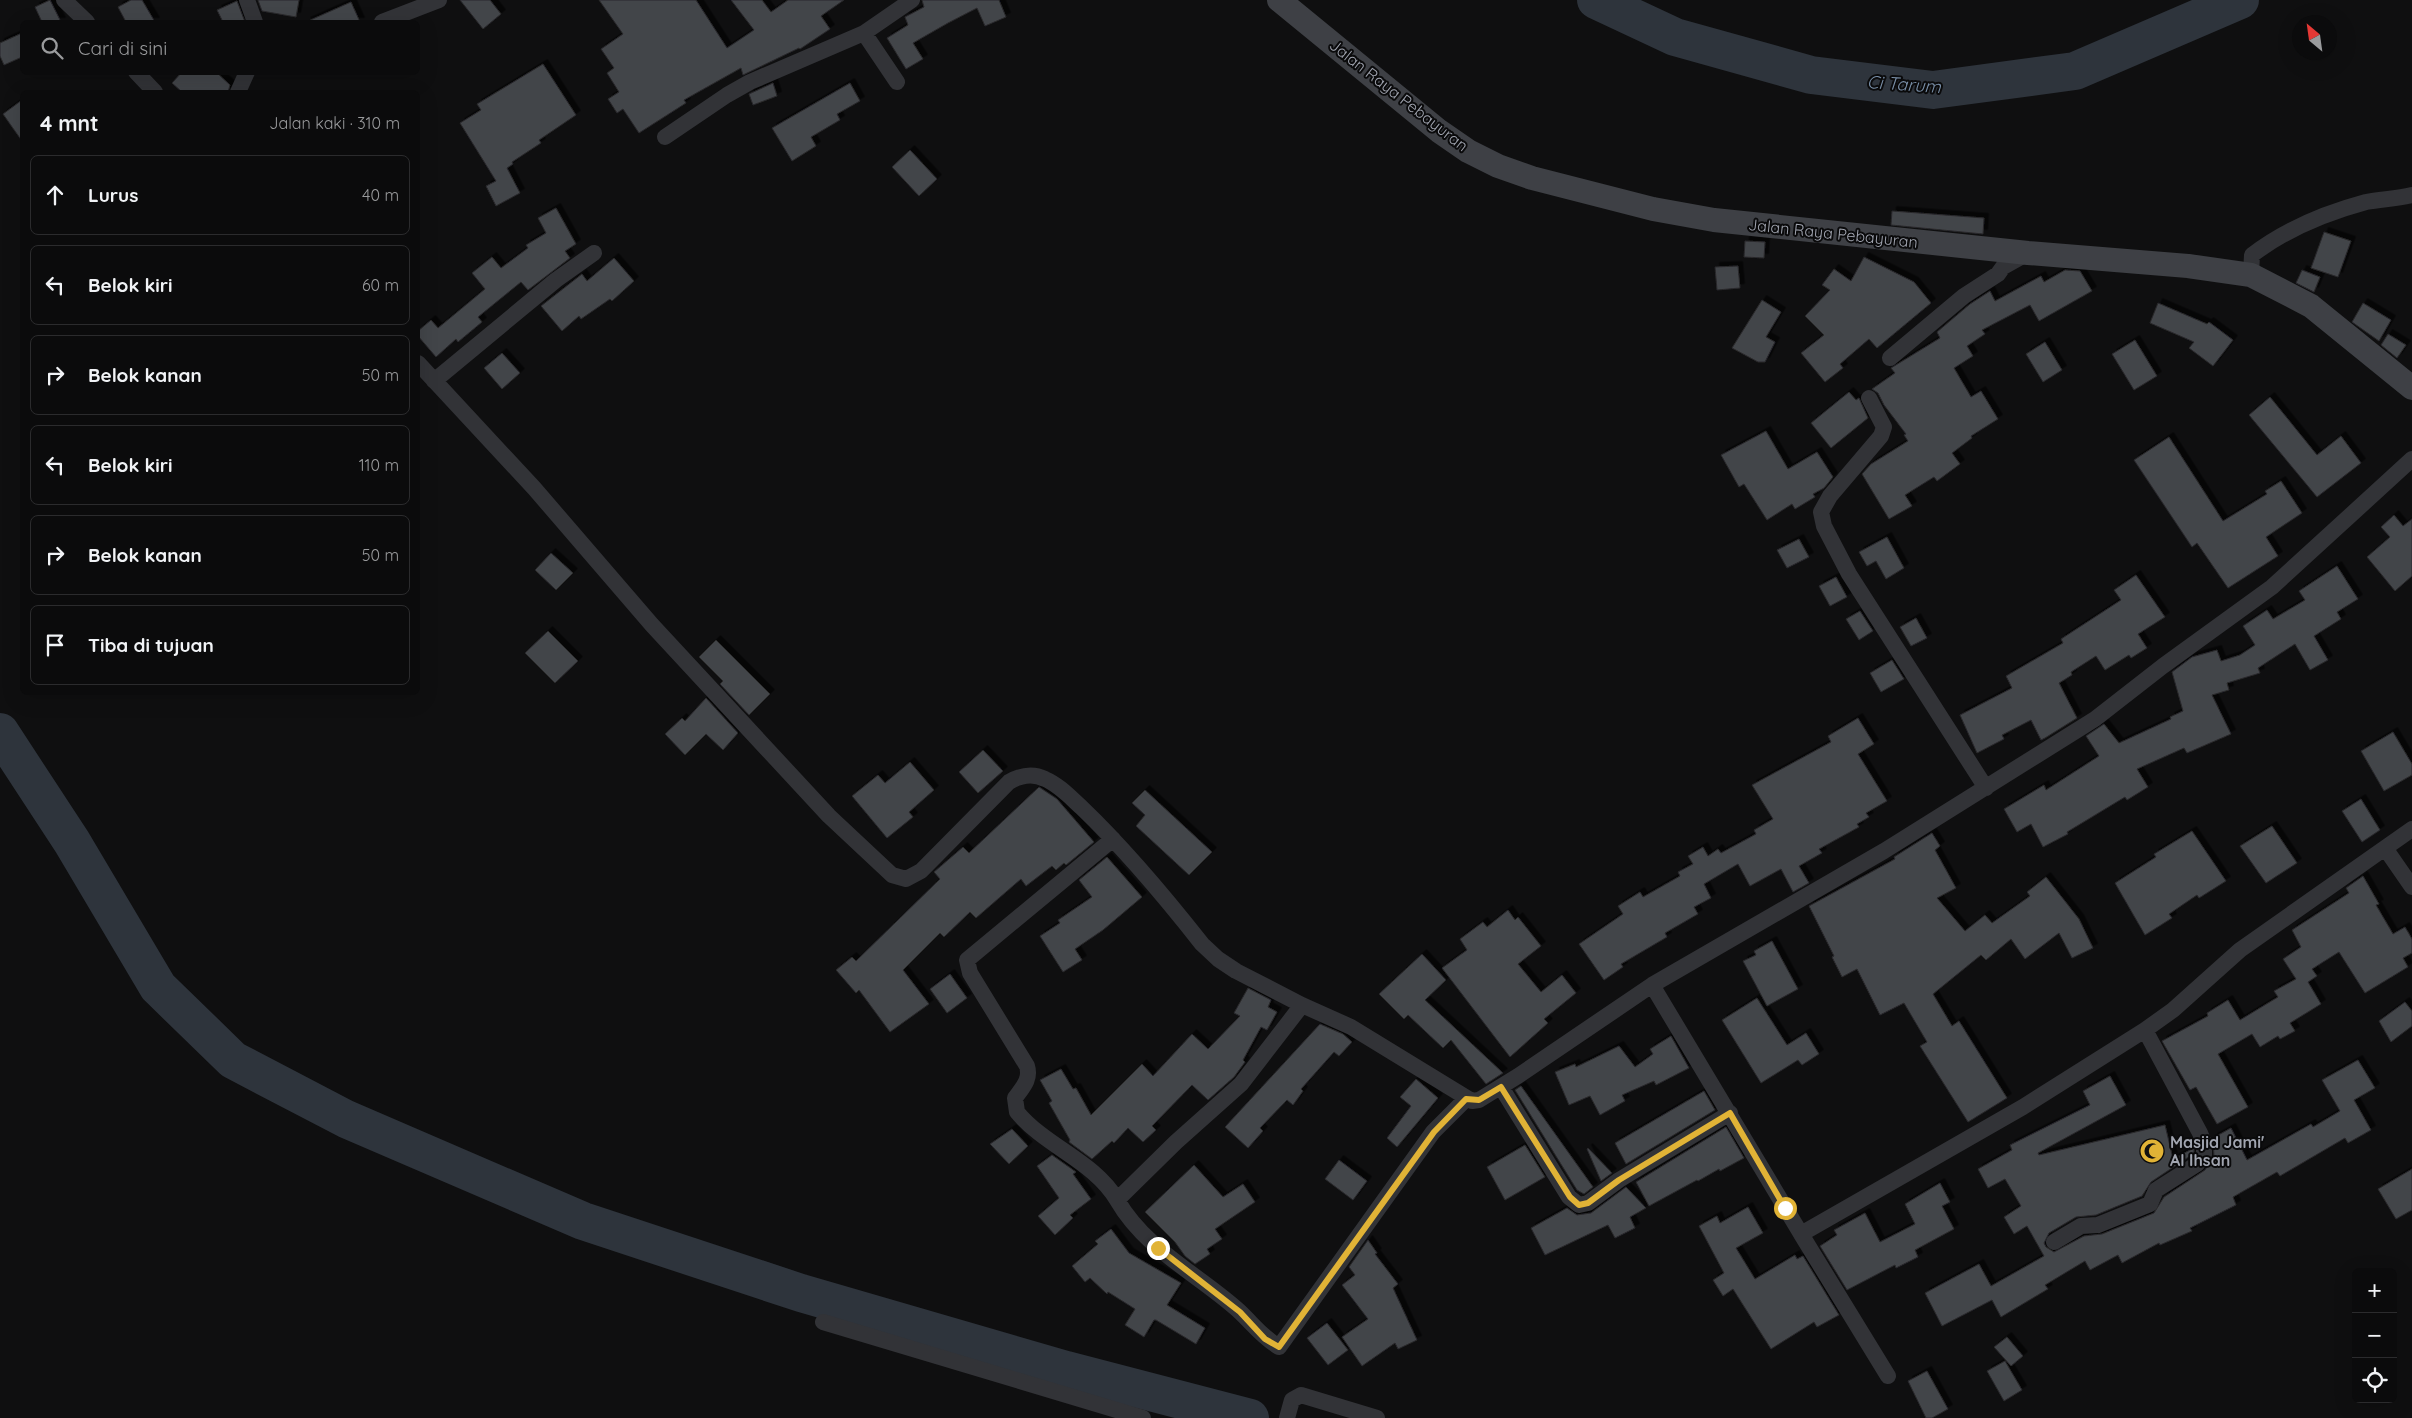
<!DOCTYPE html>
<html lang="id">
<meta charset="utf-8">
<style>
:root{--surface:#0b0b0c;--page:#19191a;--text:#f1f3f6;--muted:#9a9b9d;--line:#2b2b2d}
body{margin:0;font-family:Quicksand,sans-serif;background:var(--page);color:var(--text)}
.controls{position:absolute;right:15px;bottom:15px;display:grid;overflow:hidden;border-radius:8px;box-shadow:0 5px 20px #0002}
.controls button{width:45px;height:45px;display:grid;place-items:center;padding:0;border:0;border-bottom:1px solid var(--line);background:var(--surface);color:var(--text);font:25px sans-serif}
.compass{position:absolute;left:2292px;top:15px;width:45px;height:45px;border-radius:50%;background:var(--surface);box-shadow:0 5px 20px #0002;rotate:331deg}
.stop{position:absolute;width:15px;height:15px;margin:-11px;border:4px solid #e1b336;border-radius:50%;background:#fff}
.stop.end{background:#e1b336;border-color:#fff;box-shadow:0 1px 5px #0008}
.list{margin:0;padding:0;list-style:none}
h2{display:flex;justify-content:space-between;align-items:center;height:65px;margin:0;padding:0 20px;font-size:21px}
h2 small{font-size:16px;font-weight:400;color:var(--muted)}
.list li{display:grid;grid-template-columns:32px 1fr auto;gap:15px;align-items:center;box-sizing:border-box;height:80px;margin:0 10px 10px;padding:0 10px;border:1px solid var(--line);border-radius:8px}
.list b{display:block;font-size:19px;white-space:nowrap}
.list em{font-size:16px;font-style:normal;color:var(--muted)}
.icon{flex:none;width:28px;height:28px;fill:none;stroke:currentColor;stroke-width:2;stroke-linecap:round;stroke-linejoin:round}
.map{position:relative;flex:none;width:2412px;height:1418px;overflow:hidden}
.search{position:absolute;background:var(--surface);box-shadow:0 5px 20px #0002;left:20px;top:20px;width:400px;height:55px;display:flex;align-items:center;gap:12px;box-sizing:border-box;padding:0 18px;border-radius:8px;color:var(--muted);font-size:19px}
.panel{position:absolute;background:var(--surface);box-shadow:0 5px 20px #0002;left:20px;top:90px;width:400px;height:605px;border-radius:8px}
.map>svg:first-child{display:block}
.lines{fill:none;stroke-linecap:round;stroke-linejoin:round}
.river{stroke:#2e343c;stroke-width:38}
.building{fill:#434448;stroke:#29292c;filter:url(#shadow)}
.street{stroke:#323337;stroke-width:16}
.secondary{stroke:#3e4045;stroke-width:24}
.route{stroke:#e1b336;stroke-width:6}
.labels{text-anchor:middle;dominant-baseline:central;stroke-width:4;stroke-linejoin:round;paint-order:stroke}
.street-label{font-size:16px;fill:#a1a5b0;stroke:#0a0a0b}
.poi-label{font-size:16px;font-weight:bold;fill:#a1a5b0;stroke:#0a0a0b;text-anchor:start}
.water-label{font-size:18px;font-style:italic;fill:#7a90a9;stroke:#0a0a0b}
</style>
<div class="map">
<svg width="2412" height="1418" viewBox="0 0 2412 1418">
<defs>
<filter id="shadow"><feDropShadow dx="4.5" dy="-4.5" stdDeviation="0" flood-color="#0009"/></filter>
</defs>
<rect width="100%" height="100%" fill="#0f0f10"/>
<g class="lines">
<path class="river" d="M1596,0L1675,37L1811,75L1933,90L2075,71L2240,0
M0,732L72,842L158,987L233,1060L346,1119L583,1221L801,1293L1066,1370L1250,1418"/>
</g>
<path class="building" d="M50,0L61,22H42L35,7Z
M131,0H142L155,22H126L118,7Z
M258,0H299L296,17L262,11Z
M460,0H490L501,14L483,29Z
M599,0H696L727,48L754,30L731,0H762L771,12L788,0H844L821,16L830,29L800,49L799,48L743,75L741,68L684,100L686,103L639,133L623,109L617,113L608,99L619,92L607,73L614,68L601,49L623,34Z
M922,0H999L1006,17L985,26L977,8L948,23L913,43L923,59L906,69L887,38L908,25L905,17L924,7Z
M237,1L245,22H223L217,10Z
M351,2L360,22H306Z
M22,33V57L4,65L0,56V43Z
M543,64L576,115L539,140L541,143L512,162L513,164L507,168L520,193L496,206L486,186L496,181L460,123L481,110L477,104Z
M182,72H216L230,85L228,92H182L172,83Z
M773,83L777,96L753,105L749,94Z
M850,83L860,101L837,114L840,120L811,137L816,146L792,161L772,128Z
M22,100V141L3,114Z
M910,150L937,179L919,196L892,167Z
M556,208L576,244L565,251L570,258L528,290L521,282L478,317L482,322L458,342L456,339L436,357L418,336V331L431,320L438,328L485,289L472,273L492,257L501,268L528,248L526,245L546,233L538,218Z
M1892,211L1984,218L1983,234L1891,225Z
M2324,232L2351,241L2338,277L2311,268Z
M1745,241L1765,242L1764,258L1744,257Z
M1864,257L1914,282L1931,303L1877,348L1869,339L1840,364L1843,368L1825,382L1801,353L1824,335L1805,316L1830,290L1822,285L1834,269L1851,281Z
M614,258L634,281L612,301L610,299L581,319L579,316L562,331L541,306L582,274L587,281Z
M1738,266L1740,288L1717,290L1715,267Z
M2065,270L2080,271L2092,291L2039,321L2030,305L1982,330L1985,334L1967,346L1973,356L1954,368L1971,397L1981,391L1998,419L1971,436L1972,438L1952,453L1960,464L1937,481L1934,477L1905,495L1912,506L1889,519L1862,474L1871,464L1908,441L1904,435L1906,434L1884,405L1878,393L1872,389L1895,373L1891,368L1940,338L1937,332L1970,304L1990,291L1995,301L2041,276L2044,282Z
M2302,270L2320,277L2314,292L2296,283Z
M1762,300L1781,312L1766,337L1775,342L1765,362H1758L1732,348Z
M2158,303L2207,324L2209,322L2233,340L2213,366L2189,348L2194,342L2150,323Z
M2363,303L2391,320L2379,341L2352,322Z
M2388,334L2406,345L2397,358L2381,345Z
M2135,340L2157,376L2134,390L2112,354Z
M2045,342L2062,370L2043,382L2026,354Z
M502,353L520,373L502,389L484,368Z
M1849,392L1856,400L1859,398L1868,418L1831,448L1811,423Z
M2270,397L2317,455L2341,436L2361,463L2317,497L2249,415Z
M1766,431L1788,469L1817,452L1833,477L1824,488L1813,494L1815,497L1795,509L1792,504L1767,520L1744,484L1739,487L1721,455Z
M2169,437L2223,521L2267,494L2265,491L2281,481L2302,513L2266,537L2278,556L2228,588L2197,543L2192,547L2134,460Z
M2394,515L2403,526L2412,519V576L2395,591L2367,557L2390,537L2381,527Z
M1887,537L1904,568L1886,579L1876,561L1867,566L1859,552Z
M1799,539L1809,557L1787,568L1777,550Z
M551,553L573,573L556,590L535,570Z
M2337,566L2358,599L2337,612L2341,619L2314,636L2328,660L2310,670L2295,644L2258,668L2260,673L2227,683L2229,690L2212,695L2231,734L2187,753L2184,748L2137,769L2148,787L2127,800L2125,797L2067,832L2068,834L2043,847L2031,824L2017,832L2004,809L2044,785L2046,790L2099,756L2086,736L2104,724L2119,743L2171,719L2170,717L2183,711L2172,672L2192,657L2217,650L2221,661L2240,655L2255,645L2243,626L2267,610L2273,619L2305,600L2299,591Z
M2136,575L2165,617L2138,634L2147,648L2131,658L2129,655L2105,670L2096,656L2071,672L2072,675L2059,683L2077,718L2045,738L2041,740L2031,720L2002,735L2004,739L1977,753L1960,715L2012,688L2006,676L2063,643L2061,639L2121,600L2114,590Z
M1836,577L1847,597L1830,606L1819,586Z
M1860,611L1873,631L1859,640L1846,619Z
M1916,618L1927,638L1911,646L1900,627Z
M548,631L578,661L555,683L525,653Z
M716,640L770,694L749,715L720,684L723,681L699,657Z
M1892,660L1904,679L1881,692L1870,673Z
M706,698L738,733L723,750L706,734L685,755L665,734L682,718L685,721Z
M1858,718L1874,744L1858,754L1887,801L1866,813L1869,817L1857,824L1859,827L1819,849L1822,853L1799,866L1809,883L1793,892L1781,869L1750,886L1738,864L1704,884L1711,898L1694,907L1698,914L1665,933L1667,937L1621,964L1623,967L1604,980L1579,944L1623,914L1618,906L1640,892L1643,897L1680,876L1678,872L1693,864L1688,856L1703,847L1708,856L1718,849L1721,853L1756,834L1754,830L1773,819L1752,785L1831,742L1828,736Z
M2393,732L2412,764V775L2384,791L2361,751Z
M983,750L1003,771L978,793L959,772Z
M910,762L934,790L909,812L913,817L887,838L852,796L878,775L885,783Z
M1039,787L1057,799L1094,842L1066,865L1064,863L1056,870L1052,866L1026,886L1021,879L976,918L970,912L944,937L940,933L903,970L929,1004L890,1032L859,990L856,993L836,970L852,957L856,961L940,879L934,872L963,847L969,853Z
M1145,790L1212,852L1189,875L1136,826L1145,815L1132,803Z
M2361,799L2380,830L2362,842L2342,811Z
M2272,826L2297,863L2266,883L2240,846Z
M2192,831L2226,881L2199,898L2197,895L2169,914L2172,918L2145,935L2115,883L2156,857L2154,854Z
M1932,833L1940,846L1935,850L1956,888L1937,898L1965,931L1985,915L1992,923L2030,896L2027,892L2046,877L2079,919L2093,948L2072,958L2059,933L2025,959L2011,939L1986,960L1981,955L1933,994L1952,1026L1959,1021L2007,1098L1968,1122L1920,1046L1927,1042L1904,1003L1880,1015L1857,969L1842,977L1832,957L1834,956L1809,906L1895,859L1894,857Z
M1107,857L1142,897L1103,930L1075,949L1082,960L1063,972L1040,936L1060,923L1058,920L1092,897L1079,880Z
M2363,876L2379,904L2376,905L2393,934L2405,927L2412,939V953L2403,958L2408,967L2365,993L2339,952L2312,969L2317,976L2308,982L2321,1004L2290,1023L2295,1031L2280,1039L2278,1036L2260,1047L2252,1034L2218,1054L2248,1107L2217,1124L2196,1087L2190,1090L2162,1041L2208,1016L2207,1013L2228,1000L2240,1020L2278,997L2274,991L2296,979L2283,959L2301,947L2292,930L2349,893L2346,888Z
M1508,910L1515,920L1518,917L1541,946L1518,964L1541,992L1562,975L1576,993L1544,1019L1548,1023L1510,1057L1442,968L1467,950L1460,939L1483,922L1487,927Z
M1772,941L1798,989L1767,1006L1743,961L1756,955L1754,951Z
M1422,954L1446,980L1425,1000L1503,1073L1486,1084L1451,1040L1443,1048L1408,1015L1404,1019L1379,994Z
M950,974L967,998L947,1013L930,989Z
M1248,988L1271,1000L1268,1007L1277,1012L1267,1030L1261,1027L1243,1060L1245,1062L1234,1077L1208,1100L1192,1085L1152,1126L1156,1130L1143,1142L1128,1128L1114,1143L1112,1141L1092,1159L1069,1142L1070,1140L1049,1103L1052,1101L1040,1080L1061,1069L1073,1089L1076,1088L1091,1115L1142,1064L1153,1076L1192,1034L1208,1049L1240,1016L1234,1013Z
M1757,998L1787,1045L1806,1033L1819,1054L1802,1065L1798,1060L1761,1083L1722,1020Z
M2405,1002L2412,1011V1026L2391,1042L2379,1021Z
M1320,1024L1343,1034L1352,1042L1339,1056L1334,1052L1301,1089L1303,1091L1293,1105L1287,1100L1260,1128L1263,1131L1248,1148L1225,1127Z
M1671,1036L1689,1068L1656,1085L1654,1081L1622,1095L1625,1101L1600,1115L1590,1096L1569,1105L1555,1072L1575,1064L1576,1067L1619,1046L1635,1067L1653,1054L1650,1049Z
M2358,1060L2375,1088L2354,1100L2371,1130L2348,1143L2345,1138L2280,1176L2277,1172L2233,1197L2236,1205L2190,1228L2192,1231L2160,1245L2159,1243L2122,1263L2118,1255L2090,1270L2085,1261L2045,1285L2048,1289L2001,1317L1992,1300L1942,1326L1925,1293L1979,1264L1991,1286L2044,1256L2027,1226L2014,1234L2004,1217L2021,1206L2005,1179L1988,1188L1978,1169L2012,1150L2010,1145L2090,1105L2083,1091L2110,1076L2126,1105L2038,1153L2039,1155L2165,1125L2173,1159L2194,1148V1152L2190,1156L2151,1182L2142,1196L2096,1215L2076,1217L2049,1233L2044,1243L2046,1247L2054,1252L2084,1236L2102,1234L2154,1213L2164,1197L2205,1170L2214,1156L2213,1138L2231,1128L2247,1160L2311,1124L2313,1127L2340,1111L2322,1080Z
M1416,1079L1438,1098L1397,1147L1387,1138L1411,1106L1400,1097Z
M1521,1086L1593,1187L1584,1194L1577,1190L1515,1090Z
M1704,1091L1715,1110L1626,1164L1615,1143Z
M1726,1127L1744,1158L1720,1171L1719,1169L1698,1181L1697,1180L1649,1206L1636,1182Z
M1012,1129L1028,1146L1009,1164L990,1144Z
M1525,1145L1545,1177L1505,1200L1487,1167Z
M1588,1148L1612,1173L1601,1181L1587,1149Z
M1052,1155L1076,1172L1073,1174L1091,1199L1070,1215L1073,1218L1055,1235L1038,1216L1059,1198L1037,1166Z
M1339,1160L1367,1181L1353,1200L1325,1179Z
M1194,1165L1223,1197L1243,1184L1255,1202L1215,1229L1222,1239L1207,1249L1210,1254L1195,1264L1185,1256L1175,1242L1145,1212Z
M2412,1169V1210L2396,1219L2378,1189Z
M1940,1183L1950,1202L1942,1206L1954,1229L1915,1250L1918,1257L1896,1268L1895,1265L1847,1290L1820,1246L1837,1235L1834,1230L1865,1213L1880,1242L1915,1224L1905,1204Z
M1626,1187L1646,1208L1630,1217L1635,1228L1615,1238L1608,1225L1545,1255L1531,1228L1567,1208L1577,1215L1591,1213Z
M1748,1207L1763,1233L1736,1248L1755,1279L1795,1255L1797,1259L1803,1256L1839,1315L1817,1327L1814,1322L1771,1349L1733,1289L1723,1296L1713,1280L1724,1273L1699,1226L1717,1216L1720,1223Z
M1111,1229L1129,1253L1181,1283L1167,1305L1205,1328L1196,1344L1156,1320H1154L1144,1337L1125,1325L1135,1309L1108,1292L1107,1294L1090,1278L1085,1282L1072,1266L1098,1244L1095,1241Z
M1368,1240L1377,1253L1375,1254L1398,1284L1393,1288L1417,1340L1398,1349L1395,1343L1362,1366L1342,1337L1368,1319L1342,1285L1355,1275L1349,1267Z
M1327,1323L1348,1350L1328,1365L1307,1338Z
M2007,1337L2023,1356L2011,1366L1994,1347Z
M2005,1361L2022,1390L2004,1401L1987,1371Z
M1927,1371L1948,1409L1932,1418H1926L1908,1381Z"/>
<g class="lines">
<path class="street" d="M64,0L87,22
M247,0L255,22
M382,22L439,0
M864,33L897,82
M136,72L155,92
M238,92L247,72
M665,137L727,95L750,82L864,33L912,0
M2251,275L2252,255C2286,229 2325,213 2366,202C2381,199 2397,199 2412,195
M1890,358L1964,296L1998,274L2003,267L2028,253
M418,363L534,488L652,625L829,816L892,875L906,879L921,871L1009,782C1021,775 1033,773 1045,779C1059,785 1070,797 1081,807C1125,849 1165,897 1202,944L1218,959L1236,971L1302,1005L1351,1027L1472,1101L1479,1100L1518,1076L1652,985L1884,851L2095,719L2163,666L2272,587L2412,459
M434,381L556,280L594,253
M1869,398L1884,427L1881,436L1830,496L1821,512L1824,526L1849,574L1986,788
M1113,839L967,960L970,973L1027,1066C1031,1079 1023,1087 1015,1098L1017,1112C1046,1147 1094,1161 1117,1200
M2385,848L2412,887
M1652,985L1801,1234L2023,1107L2145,1030L2173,1010L2240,950L2412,829
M1302,1005L1241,1084L1176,1142L1117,1200C1146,1250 1198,1274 1239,1311C1253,1324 1262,1337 1279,1347L1433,1132L1466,1099
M1501,1087L1569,1197L1579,1205L1588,1203L1619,1180L1730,1113
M1801,1234L1888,1376
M2054,1242L2081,1226L2098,1225L2150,1204L2156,1190L2197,1164L2204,1155V1143L2200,1133L2145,1030
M823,1322L1143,1418
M1287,1418L1292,1400L1301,1395L1377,1418"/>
<path class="secondary" d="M1279,0L1439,131L1468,151L1498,166L1532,178L1653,209L1714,220L2028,253L2188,266L2251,275L2311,306L2412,388"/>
</g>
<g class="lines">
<path class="route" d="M1158,1248L1240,1312L1265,1339L1279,1347L1434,1132L1466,1099L1479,1100L1501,1087L1570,1197L1579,1205L1588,1203L1619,1180L1730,1113L1785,1208"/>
</g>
<defs>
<symbol id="mosque-disc" viewBox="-11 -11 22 22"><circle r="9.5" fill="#e1b336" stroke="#0a0a0b"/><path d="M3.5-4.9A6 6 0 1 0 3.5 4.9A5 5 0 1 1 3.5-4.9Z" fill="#111"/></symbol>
</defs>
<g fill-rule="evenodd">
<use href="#mosque-disc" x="2138" y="1137" width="28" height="28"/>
</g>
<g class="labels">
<g class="street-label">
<text transform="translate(1399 95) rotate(38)">Jalan Raya Pebayuran</text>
<text transform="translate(1833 233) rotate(6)">Jalan Raya Pebayuran</text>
</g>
<g class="poi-label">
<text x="2170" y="1142">Masjid Jami'<tspan x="2170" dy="18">Al Ihsan</tspan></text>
</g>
<g class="water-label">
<text transform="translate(1904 84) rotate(4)">Ci Tarum</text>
</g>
</g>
</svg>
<div class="controls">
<button>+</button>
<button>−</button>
<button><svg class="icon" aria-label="locate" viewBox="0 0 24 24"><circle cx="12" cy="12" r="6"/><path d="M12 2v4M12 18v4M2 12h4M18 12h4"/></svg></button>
</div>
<svg class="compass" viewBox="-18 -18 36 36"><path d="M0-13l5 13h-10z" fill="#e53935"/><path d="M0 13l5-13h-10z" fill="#9a9b9d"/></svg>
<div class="stop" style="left:1785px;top:1208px"></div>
<div class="stop end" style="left:1158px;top:1248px"></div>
<div class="search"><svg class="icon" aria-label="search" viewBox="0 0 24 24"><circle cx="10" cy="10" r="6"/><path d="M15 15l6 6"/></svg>Cari di sini</div>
<section class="panel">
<h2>4 mnt<small>Jalan kaki · 310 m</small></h2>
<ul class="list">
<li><svg class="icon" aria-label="ahead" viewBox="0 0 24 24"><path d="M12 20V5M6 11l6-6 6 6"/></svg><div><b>Lurus</b></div><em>40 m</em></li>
<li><svg class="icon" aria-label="left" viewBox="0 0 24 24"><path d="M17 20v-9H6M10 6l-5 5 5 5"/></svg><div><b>Belok kiri</b></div><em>60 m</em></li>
<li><svg class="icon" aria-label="right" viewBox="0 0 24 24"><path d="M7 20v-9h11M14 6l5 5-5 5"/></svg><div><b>Belok kanan</b></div><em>50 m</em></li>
<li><svg class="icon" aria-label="left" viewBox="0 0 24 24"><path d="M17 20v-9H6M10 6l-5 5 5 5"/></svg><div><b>Belok kiri</b></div><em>110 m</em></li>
<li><svg class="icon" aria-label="right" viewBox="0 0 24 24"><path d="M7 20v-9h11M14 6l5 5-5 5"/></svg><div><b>Belok kanan</b></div><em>50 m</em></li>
<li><svg class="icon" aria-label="arrive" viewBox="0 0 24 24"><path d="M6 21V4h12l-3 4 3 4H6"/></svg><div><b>Tiba di tujuan</b></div></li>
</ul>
</section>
</div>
